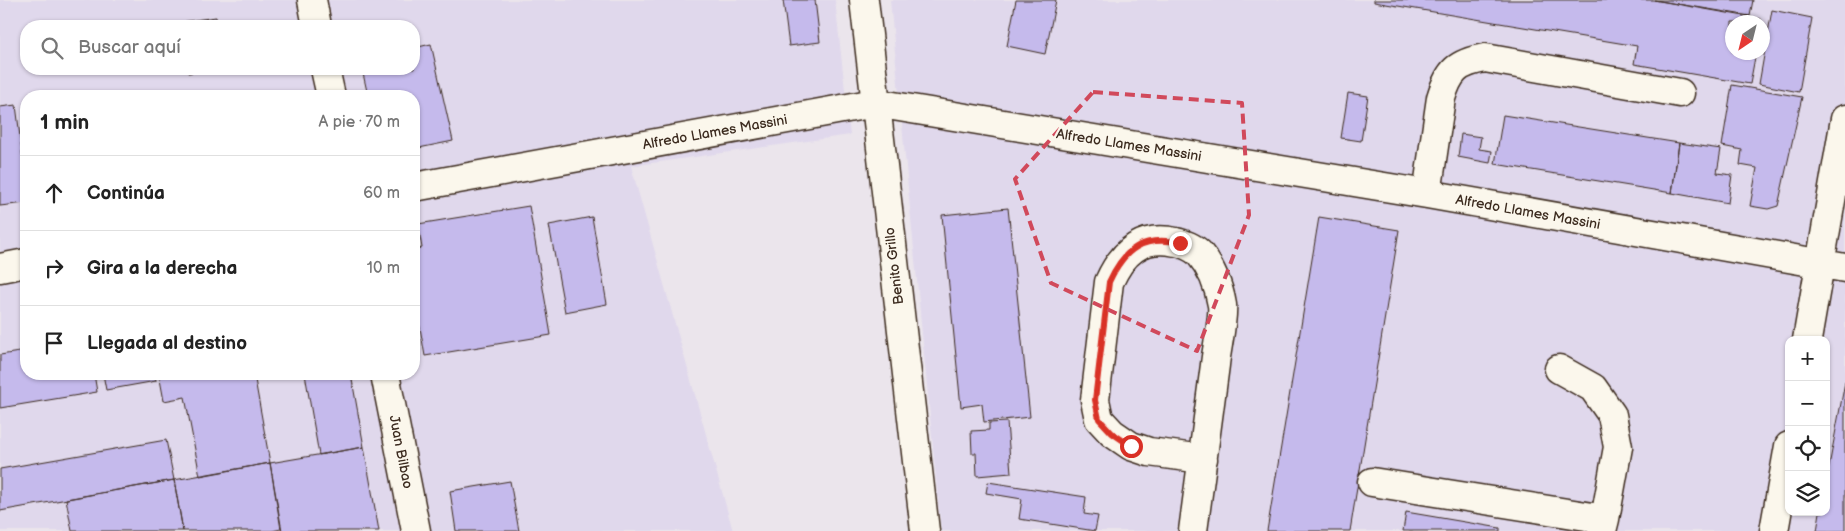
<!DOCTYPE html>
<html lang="es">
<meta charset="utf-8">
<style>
:root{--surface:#fff;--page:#f6f6f6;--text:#222;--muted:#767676;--line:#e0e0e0}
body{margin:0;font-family:"Balsamiq Sans",sans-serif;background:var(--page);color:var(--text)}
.controls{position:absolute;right:15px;bottom:15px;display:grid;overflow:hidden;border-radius:10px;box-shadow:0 1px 4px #0004}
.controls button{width:45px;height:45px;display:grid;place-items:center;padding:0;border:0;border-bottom:1px solid var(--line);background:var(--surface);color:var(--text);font:25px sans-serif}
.compass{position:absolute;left:1725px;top:15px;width:45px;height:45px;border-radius:50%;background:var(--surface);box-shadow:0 1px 4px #0004;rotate:215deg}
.stop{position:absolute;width:15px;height:15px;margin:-11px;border:4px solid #d93025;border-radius:50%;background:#fff}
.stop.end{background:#d93025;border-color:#fff;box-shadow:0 1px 5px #0008}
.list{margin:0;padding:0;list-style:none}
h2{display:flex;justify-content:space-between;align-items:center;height:65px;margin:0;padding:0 20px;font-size:21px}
h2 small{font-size:16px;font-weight:400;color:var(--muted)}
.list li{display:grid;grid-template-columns:32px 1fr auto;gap:15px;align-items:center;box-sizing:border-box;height:75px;padding:0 20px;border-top:1px solid var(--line)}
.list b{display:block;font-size:19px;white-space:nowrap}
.list em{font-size:16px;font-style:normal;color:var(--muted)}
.icon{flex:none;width:28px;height:28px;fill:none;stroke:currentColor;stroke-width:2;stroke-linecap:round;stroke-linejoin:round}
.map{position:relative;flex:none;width:1845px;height:531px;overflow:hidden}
.search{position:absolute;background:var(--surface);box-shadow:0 1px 4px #0004;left:20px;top:20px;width:400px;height:55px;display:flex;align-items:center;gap:12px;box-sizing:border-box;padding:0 18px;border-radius:20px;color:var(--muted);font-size:19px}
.panel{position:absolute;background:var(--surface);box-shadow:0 1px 4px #0004;left:20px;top:90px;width:400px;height:290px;border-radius:20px}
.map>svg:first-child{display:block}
.built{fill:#e0d8ec;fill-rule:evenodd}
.building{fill:#c5baec;stroke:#3b2a1e}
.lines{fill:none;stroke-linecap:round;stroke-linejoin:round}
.minor-casing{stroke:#3b2a1e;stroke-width:31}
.minor{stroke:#fbf7ec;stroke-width:28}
.route{stroke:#d93025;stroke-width:6}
.marked{fill:none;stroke:#d1495b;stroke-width:4;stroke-dasharray:10 6;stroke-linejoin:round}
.labels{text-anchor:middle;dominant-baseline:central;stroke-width:4.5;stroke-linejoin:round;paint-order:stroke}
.street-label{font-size:14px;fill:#3b2a1e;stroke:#fbf7ec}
</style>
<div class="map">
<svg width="1845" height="531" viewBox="0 0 1845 531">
<rect width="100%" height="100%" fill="#ebe5ec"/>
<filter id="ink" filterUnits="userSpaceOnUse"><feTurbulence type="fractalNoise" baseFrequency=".02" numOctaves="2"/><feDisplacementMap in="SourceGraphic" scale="10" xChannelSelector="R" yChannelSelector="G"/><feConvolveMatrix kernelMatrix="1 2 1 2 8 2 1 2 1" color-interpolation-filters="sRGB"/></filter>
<g filter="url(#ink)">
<path class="built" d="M0,0H835L850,135L631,166L733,531H0ZM26,26H414V69H26ZM26,96H414V374H26Z
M890,0H1845V531H941ZM1732,22H1762V52H1732ZM1789,340H1826V512H1789Z"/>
<path class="building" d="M783,0H815L820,42L789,46Z
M1016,0H1056L1045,54L1007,46Z
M1374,0H1654L1761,19V22H1732V52H1756L1750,84L1634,64L1637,46L1374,2Z
M1654,0H1753L1750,16Z
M1772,10L1812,18L1799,92L1759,84Z
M216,17L217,26H182L181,22Z
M431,44L453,141L414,149V96H368L362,69H414V48Z
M188,69H217L188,73Z
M1732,85L1802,97L1778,206L1768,209L1750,206L1757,168L1740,165L1742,150L1722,146Z
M1348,93L1368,96L1361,141L1341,138Z
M16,105L26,184V203L0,206V107Z
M1503,115L1679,143L1672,193L1495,164Z
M1461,134L1481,137L1479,149L1492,151L1490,163L1458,157Z
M1679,143L1721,149L1717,173L1732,175L1728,203L1672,193Z
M529,206L551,335L425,356L414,294V250L422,248L418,224Z
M1008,208L1030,417L984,422L982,404L961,407L942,215Z
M592,217L607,304L565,312L549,225Z
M1319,217L1399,230L1350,531H1267Z
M26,351V374H94L97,392L0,408V355Z
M103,374H155L156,381L106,390Z
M159,374H254L270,463L200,476L185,397L164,401Z
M305,374H351L364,447L319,455Z
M1845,382V531H1817L1820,512H1826V482Z
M1007,422L1011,473L977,476L976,453H972L971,431L989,430V423Z
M166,440L174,480L0,511V469Z
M364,447L379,531H282L270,463Z
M270,463L281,529L272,531H183L174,480Z
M174,480L183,531H72L66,499Z
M510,481L519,531H456L450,491Z
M988,482L1086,497L1084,514L1098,516L1095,531L1019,519L1022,499L986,493Z
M1406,512L1500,528V531H1403Z"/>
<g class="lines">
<defs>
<path id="minor" d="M312,0L317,26
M864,0L925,531
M325,69L331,96
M414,187L875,103L1427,194L1845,268
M1427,194L1441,98C1449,71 1457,63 1485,58L1680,93
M0,268L26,263
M1807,340L1845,119
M1559,369L1593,388L1612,415L1618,447L1605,519
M385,374L416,531
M1372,482L1605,519L1602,531
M1193,531C1200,476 1208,421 1215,365C1216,351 1224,318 1222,305C1219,287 1211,267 1199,253C1194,248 1183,243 1176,242C1141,234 1122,253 1109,282L1095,400L1099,419L1112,433L1131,446L1149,452L1203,459
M1774,531L1789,446"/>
</defs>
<use href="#minor" class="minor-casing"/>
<use href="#minor" class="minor"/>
</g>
</g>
<g class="lines" filter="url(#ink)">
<path class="route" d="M1131,446L1112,433L1099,419L1095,400L1109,282C1124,249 1143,235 1180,243"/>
</g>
<path class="marked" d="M1093,92L1242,103L1249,215L1197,351L1051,283L1015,179Z"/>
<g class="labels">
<g class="street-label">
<text transform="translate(715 132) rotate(-10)">Alfredo Llames Massini</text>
<text transform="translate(1129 145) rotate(9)">Alfredo Llames Massini</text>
<text transform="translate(1528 212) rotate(10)">Alfredo Llames Massini</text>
<text transform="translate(894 266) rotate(-97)">Benito Grillo</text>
<text transform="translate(401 452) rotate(79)">Juan Bilbao</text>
</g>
</g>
</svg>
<div class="controls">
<button>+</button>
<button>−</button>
<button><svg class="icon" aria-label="locate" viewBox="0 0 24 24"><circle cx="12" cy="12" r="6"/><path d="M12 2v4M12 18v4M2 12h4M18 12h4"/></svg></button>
<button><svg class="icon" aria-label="layers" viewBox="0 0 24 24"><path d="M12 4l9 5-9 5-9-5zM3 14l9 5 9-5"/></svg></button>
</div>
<svg class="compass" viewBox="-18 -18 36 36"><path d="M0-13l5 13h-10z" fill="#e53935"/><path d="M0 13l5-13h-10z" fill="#767676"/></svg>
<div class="stop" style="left:1131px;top:446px"></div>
<div class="stop end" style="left:1180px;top:243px"></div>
<div class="search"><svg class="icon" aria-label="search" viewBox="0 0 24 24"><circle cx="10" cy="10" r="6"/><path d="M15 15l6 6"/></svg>Buscar aquí</div>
<section class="panel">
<h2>1 min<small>A pie · 70 m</small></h2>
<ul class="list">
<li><svg class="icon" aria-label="ahead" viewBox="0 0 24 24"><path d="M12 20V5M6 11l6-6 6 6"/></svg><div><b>Continúa</b></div><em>60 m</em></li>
<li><svg class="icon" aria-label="right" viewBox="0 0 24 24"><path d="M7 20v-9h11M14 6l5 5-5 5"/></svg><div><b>Gira a la derecha</b></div><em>10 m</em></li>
<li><svg class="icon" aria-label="arrive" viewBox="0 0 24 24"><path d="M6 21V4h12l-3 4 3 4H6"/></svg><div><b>Llegada al destino</b></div></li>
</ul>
</section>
</div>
